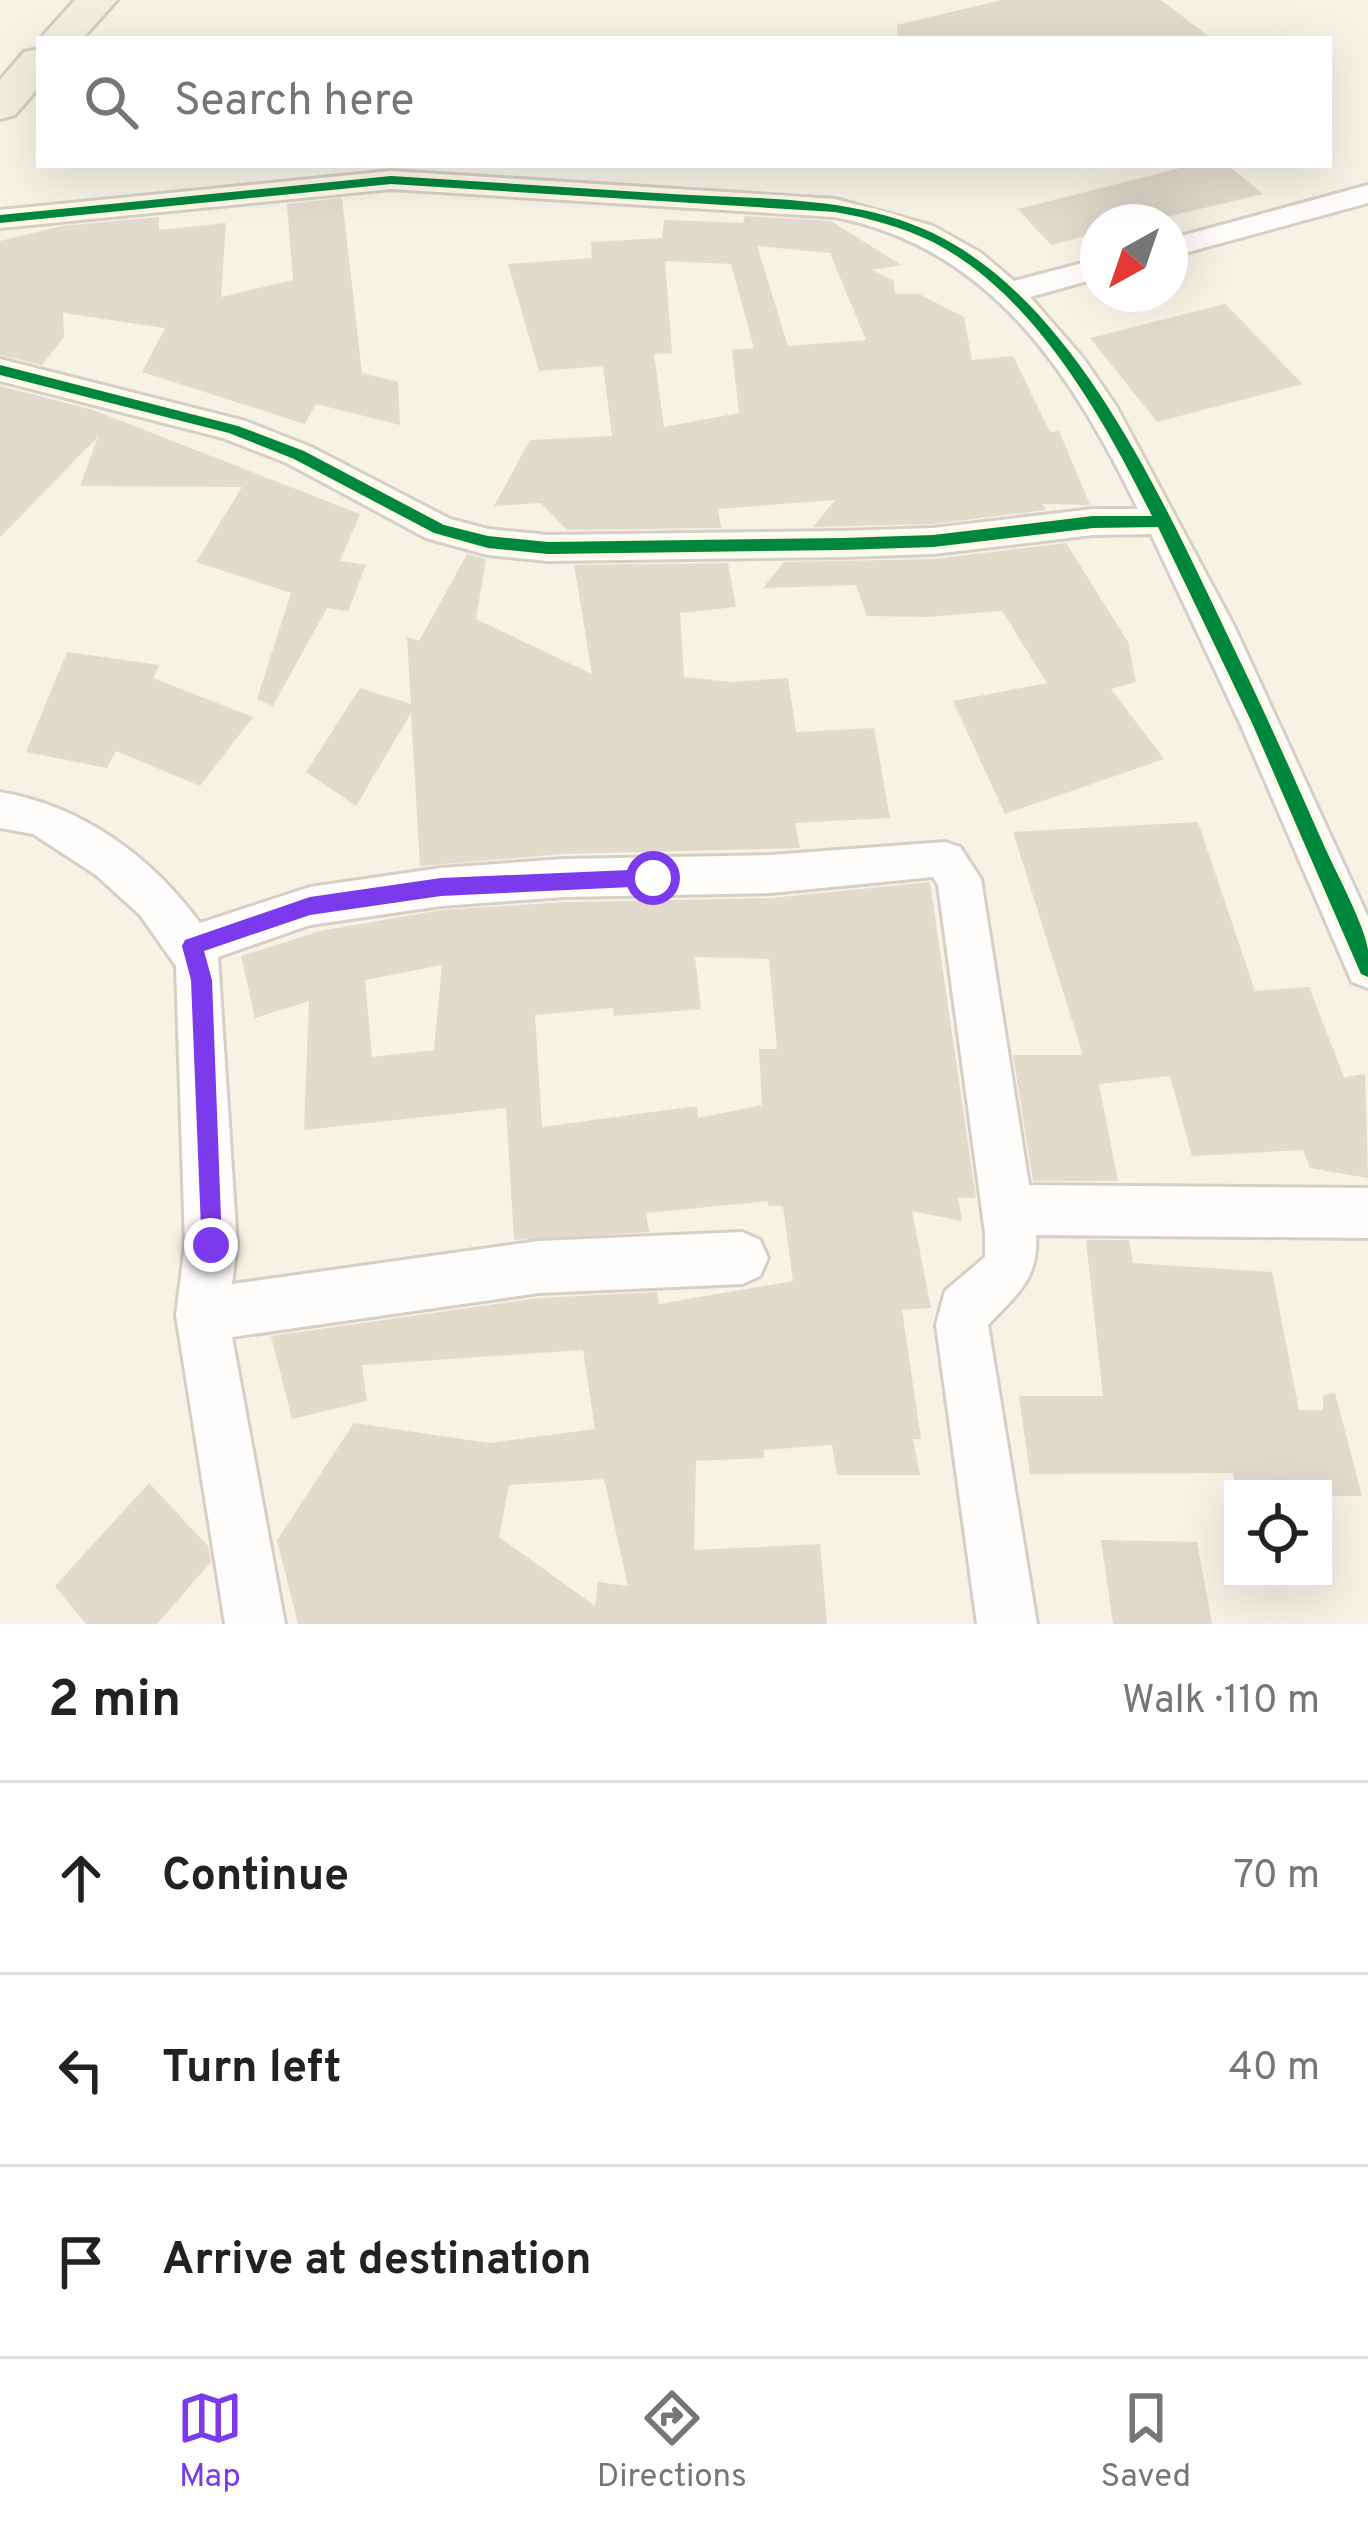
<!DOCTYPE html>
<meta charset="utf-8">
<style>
:root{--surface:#fff;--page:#f2f2f2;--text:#222;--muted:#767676;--line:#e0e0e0;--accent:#7c3aed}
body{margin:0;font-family:Overpass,sans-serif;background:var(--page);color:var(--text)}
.controls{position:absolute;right:36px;bottom:36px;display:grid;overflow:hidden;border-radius:0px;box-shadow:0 12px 48px #0002}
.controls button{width:108px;height:108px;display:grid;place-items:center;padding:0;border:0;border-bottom:3px solid var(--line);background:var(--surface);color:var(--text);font:60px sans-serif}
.compass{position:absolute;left:1080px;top:204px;width:108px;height:108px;border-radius:50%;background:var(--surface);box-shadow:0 12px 48px #0002;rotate:220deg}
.stop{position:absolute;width:36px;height:36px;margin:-27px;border:9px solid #7c3aed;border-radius:50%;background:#fff}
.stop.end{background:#7c3aed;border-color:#fff;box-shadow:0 3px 12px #0008}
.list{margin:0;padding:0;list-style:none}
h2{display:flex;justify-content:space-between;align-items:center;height:156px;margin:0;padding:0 48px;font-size:51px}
h2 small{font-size:39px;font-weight:400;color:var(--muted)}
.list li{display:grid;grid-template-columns:78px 1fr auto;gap:36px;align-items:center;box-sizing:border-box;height:192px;padding:0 48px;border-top:3px solid var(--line)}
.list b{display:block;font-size:45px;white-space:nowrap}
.list em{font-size:39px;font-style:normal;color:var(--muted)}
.icon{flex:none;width:66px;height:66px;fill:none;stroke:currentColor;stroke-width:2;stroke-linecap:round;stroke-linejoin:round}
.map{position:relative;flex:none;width:1368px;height:1624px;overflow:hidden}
.search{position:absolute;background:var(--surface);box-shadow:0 12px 48px #0002;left:36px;right:36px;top:36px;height:132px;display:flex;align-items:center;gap:30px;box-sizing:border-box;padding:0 42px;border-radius:0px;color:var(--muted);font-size:45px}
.sheet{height:732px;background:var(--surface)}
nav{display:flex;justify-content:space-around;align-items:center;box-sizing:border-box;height:168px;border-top:3px solid var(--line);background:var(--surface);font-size:33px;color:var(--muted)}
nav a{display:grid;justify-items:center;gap:6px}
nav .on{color:var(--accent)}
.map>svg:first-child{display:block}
.building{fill:#e2dacd;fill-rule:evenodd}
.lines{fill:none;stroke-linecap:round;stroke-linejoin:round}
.street-casing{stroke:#d7cfc3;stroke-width:6}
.primary-casing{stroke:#d5cdc3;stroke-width:6}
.street{fill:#fefdfb;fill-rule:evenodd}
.primary{fill:#f2efe2;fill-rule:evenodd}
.cycleway-casing{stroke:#fff9e4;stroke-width:8}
.cycleway{fill:#00873e;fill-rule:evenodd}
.route{fill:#7c3aed}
</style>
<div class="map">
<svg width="1368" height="1624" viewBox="0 0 1368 1624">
<rect width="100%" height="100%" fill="#f6f2e5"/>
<path class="building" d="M1002,0H1161L1212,39H898L897,25Z
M1192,165H1228L1263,194L1145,222H1098V233L1051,245L1018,209Z
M342,198L362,373L398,382L400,425L316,404L305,424L142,372L165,328L63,313L64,337L42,365L0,355V241L62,226L159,217V230L226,223L221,297L293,280L287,204Z
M745,216L831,221L901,265L872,270L894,281L895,294H919L964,317L972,360L1013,356L1050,432L1059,431L1090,505L1042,504L1046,510L933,524L813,527L835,500L718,509L721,528L567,530L541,503L494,506L530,440L612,436L603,366L539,371L508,264L592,258L591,242L662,238L664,220L743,223ZM757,246L830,253L866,340L788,346ZM665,261L731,264L754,348L732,350L739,413L664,427L654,354L672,353Z
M1225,304L1303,384L1157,422L1090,338Z
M0,386L93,410L360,514L340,561L366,565L348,611L327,608L273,706L257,699L291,593L196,562L242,487L80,486L98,437L0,537Z
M1066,543L1128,642L1136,682L1111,689L1164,759L1005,814L953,701L1047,683L1002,611L928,617L867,616L856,585L763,588L784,562L933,559Z
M467,554L486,559L476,619L592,674L574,565L728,563L736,607L680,613L684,677L732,682L788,678L796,732L874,728L890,818L795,823L800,848L564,854L420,866L411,713L356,806L306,772L360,688L411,704L407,637L419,641Z
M67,652L160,665L153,678L253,717L200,786L116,751L107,768L26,752Z
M1198,822L1255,991L1309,987L1344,1077L1365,1074L1368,1178L1310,1168L1303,1150L1192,1156L1170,1076L1099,1084L1118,1181H1033L1013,1055H1083L1013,832Z
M930,882L976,1198H958L962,1221L912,1211L931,1308L902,1310L921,1439H913L920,1475H837L832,1445L764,1450V1458L696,1461L694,1550L820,1544L827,1624H298L277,1540L354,1423L489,1443L595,1429L583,1350L362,1365L367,1401L292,1419L271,1336L539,1298L657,1292L659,1304L793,1281L783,1206H768V1201L646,1213L649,1232L514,1240L506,1108L304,1130L309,1001L255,1018L241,956L320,931L441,910L564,902L771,898ZM695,957L769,959L777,1049H759L762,1105L698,1118L697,1106L542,1127L535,1015L613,1008L614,1016L701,1009ZM442,965L434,1050L372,1057L365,980ZM604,1479L628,1586L598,1582L595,1606L499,1537L509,1485Z
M1086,1240H1129L1133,1263L1272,1272L1299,1410H1323V1395L1335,1393L1362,1496H1323V1489H1236L1233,1473L1030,1474L1019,1396H1103Z
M149,1483L208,1546L211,1562L157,1624H86L55,1586Z
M1101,1540L1197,1542L1212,1624H1113Z"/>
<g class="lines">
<defs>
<path id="street" d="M391,171L835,199L933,226L981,253L1014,281L1098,259V278L1030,297L1083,358L1116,406L1234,626L1368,917V988L1352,982L1240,723L1151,534L1093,535L933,554L842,557L548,561L488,555L426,538L287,463L223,438L0,381V359L245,421L311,447L450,519L488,529L548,535L842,531L933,528L1093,509H1138C1072,374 992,248 835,217L391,189L0,228V210Z
M1368,185V203L1170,257V239Z
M0,792C82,806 151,856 200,923L310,887L441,868L564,859L771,855L945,842L960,847L981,879L1029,1185L1368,1188V1238L1036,1235C1039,1280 1015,1296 988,1325L1037,1624H977L936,1325L945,1291L985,1257V1233L938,885L933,877L771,893L564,897L441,906L310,925L218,957L237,1245L232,1284L539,1241L742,1232L760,1240L768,1258L760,1276L742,1284L539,1293L232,1337L285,1624H225L176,1315L185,1245L176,966L140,915L96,875L33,834L0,828Z"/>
<path id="primary" d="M75,0H117L82,39H40Z
M39,49V87L15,115L0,119V80L24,52Z"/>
</defs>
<use href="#street" class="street-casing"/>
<use href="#primary" class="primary-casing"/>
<use href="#street" class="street"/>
<use href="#primary" class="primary"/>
<defs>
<path id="cycleway" d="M391,176C485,182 578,188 672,194C767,200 871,194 955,245C1090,325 1173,523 1239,659C1268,719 1295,780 1322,841C1333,867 1365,925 1368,950C1368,958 1368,968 1368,977L1361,974L1252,723L1158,527L1093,528L933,547L842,550L548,554L488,548L434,533L294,459L229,433L0,375V365L238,426L304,451L444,525L488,536L548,542L842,538L933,535L1093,516H1152C1102,416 1035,295 933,242C902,227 869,218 835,212L391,184L0,223V215Z"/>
</defs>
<use href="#cycleway" class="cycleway-casing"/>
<use href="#cycleway" class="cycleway"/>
</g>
<path class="route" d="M653,869L663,878L653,886L441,896L310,915L204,951L212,980L222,1245L219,1253H202L191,980L182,946L185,940L310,897L441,878Z"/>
</svg>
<div class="controls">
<button><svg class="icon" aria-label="locate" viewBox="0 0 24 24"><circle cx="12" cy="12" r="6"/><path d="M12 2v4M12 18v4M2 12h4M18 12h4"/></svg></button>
</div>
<svg class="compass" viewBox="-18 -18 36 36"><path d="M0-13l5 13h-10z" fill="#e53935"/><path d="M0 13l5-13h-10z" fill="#767676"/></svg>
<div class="stop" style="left:653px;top:878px"></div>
<div class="stop end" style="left:211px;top:1245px"></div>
<div class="search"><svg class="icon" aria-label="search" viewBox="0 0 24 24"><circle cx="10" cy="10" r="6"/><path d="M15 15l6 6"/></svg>Search here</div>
</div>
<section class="sheet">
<h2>2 min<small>Walk · 110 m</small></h2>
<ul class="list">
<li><svg class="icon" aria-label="ahead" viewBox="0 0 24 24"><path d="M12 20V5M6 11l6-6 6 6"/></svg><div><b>Continue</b></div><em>70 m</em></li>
<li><svg class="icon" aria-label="left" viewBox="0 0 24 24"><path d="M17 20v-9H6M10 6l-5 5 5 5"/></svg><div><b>Turn left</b></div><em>40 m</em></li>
<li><svg class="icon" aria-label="arrive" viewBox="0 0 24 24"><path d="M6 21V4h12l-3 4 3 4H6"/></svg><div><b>Arrive at destination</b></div></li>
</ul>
</section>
<nav>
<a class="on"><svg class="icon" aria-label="map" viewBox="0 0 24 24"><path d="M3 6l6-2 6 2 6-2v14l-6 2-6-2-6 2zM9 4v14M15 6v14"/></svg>Map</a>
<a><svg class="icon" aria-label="directions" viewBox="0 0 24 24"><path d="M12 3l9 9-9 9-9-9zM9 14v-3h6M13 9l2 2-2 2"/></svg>Directions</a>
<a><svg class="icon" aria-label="saved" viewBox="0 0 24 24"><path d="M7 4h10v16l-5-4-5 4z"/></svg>Saved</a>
</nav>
